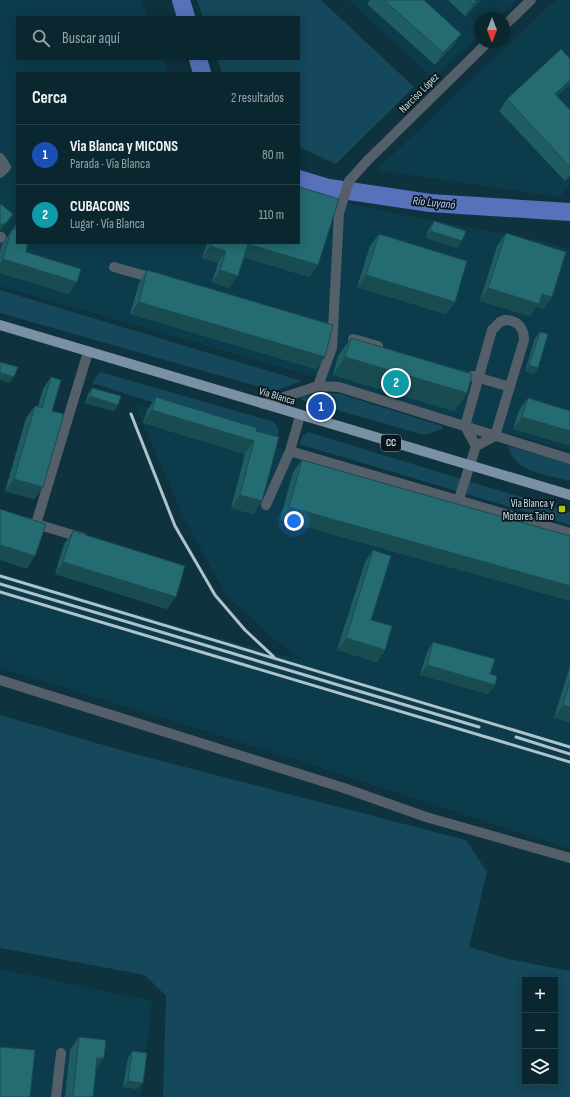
<!DOCTYPE html>
<html lang="es">
<meta charset="utf-8">
<style>
:root{--surface:#0a262e;--page:#132e36;--text:#f1f3f6;--muted:#99a5aa;--line:#2a434a;--accent:#aec60a}
body{margin:0;font-family:"Sofia Sans Condensed",sans-serif;background:var(--page);color:var(--text)}
.controls{position:absolute;right:12px;bottom:12px;display:grid;overflow:hidden;border-radius:0px;box-shadow:0 2px 10px #0003}
.controls button{width:36px;height:36px;display:grid;place-items:center;padding:0;border:0;border-bottom:1px solid var(--line);background:var(--surface);color:var(--text);font:20px sans-serif}
.compass{position:absolute;left:474px;top:12px;width:36px;height:36px;border-radius:50%;background:var(--surface);box-shadow:0 2px 10px #0003;rotate:180deg}
.you{position:absolute;left:294px;top:521px;width:14px;height:14px;margin:-10px;border:3px solid #fff;border-radius:50%;background:#1a73e8;box-shadow:0 0 0 6px #1a73e833}
.badge{display:grid;place-items:center;width:26px;height:26px;border-radius:50%;background:var(--accent);color:#fff;font-size:13px;font-weight:700}
.pin{position:absolute;translate:-50% -50%;border:2px solid #fff;box-shadow:0 1px 4px #0006}
.list{margin:0;padding:0;list-style:none}
h2{display:flex;justify-content:space-between;align-items:center;height:52px;margin:0;padding:0 16px;font-size:17px}
h2 small{font-size:13px;font-weight:400;color:var(--muted)}
.list li{display:grid;grid-template-columns:26px 1fr auto;gap:12px;align-items:center;box-sizing:border-box;height:60px;padding:0 16px;border-top:1px solid var(--line)}
.list b{display:block;font-size:15px;white-space:nowrap}
.list p{margin:0;font-size:13px;white-space:nowrap;color:var(--muted)}
.list em{font-size:13px;font-style:normal;color:var(--muted)}
.icon{flex:none;width:22px;height:22px;fill:none;stroke:currentColor;stroke-width:2;stroke-linecap:round;stroke-linejoin:round}
.map{position:relative;flex:none;width:570px;height:1097px;overflow:hidden}
.search{position:absolute;background:var(--surface);box-shadow:0 2px 10px #0003;left:16px;top:16px;width:284px;height:44px;display:flex;align-items:center;gap:10px;box-sizing:border-box;padding:0 14px;border-radius:0px;color:var(--muted);font-size:15px}
.panel{position:absolute;background:var(--surface);box-shadow:0 2px 10px #0003;left:16px;top:72px;width:284px;height:172px;border-radius:0px}
.map>svg:first-child{display:block}
.built{fill:#0c3c4b}
.green{fill:#14485a;fill-rule:evenodd}
.lines{fill:none;stroke-linecap:round;stroke-linejoin:round}
.river{stroke:#5771ba;stroke-width:18}
.minor{stroke:#545f69;stroke-width:10}
.major{stroke:#7a90a4;stroke-width:10}
.rail{stroke:#aec3cc;stroke-width:3}
.wall{fill:#1f5d62}
.shaded-wall{fill:#194c50}
.building{fill:#246c72;stroke:#194c50}
.poi-dot{fill:#aec60a;stroke:#09171d;stroke-width:1.5}
.labels{text-anchor:middle;dominant-baseline:central;stroke-width:3.5;stroke-linejoin:round;paint-order:stroke}
.shield{fill:#09171d;stroke:#92a3aa;stroke-width:1}
.shield-label{font-size:10px;font-weight:bold;fill:#ccdfe7}
.street-label{font-size:11px;fill:#ccdfe7;stroke:#09171d}
.poi-label{font-size:11px;fill:#ccdfe7;stroke:#09171d;text-anchor:end}
.water-label{font-size:12px;font-style:italic;fill:#becff7;stroke:#09171d}
</style>
<div class="map">
<svg width="570" height="1097" viewBox="0 0 570 1097">
<rect width="100%" height="100%" fill="#0e323e"/>
<path class="built" d="M0,0H141L147,17H17V59H163L169,73H17V243H299V192L383,211L547,242L570,249V451L0,286Z
M348,0H517L498,18H480V35L434,78Z
M556,0H570V186L559,197L377,170L460,90Z
M134,403L570,537V849L247,744L0,668V573L212,636L301,660L273,638L225,594L184,518Z
M0,969L152,1001L141,1097H0Z"/>
<path class="green" d="M197,0H321L414,87L336,164L299,147V73H222L217,59H299V17H203Z
M0,290L302,381L274,391L0,313Z
M100,372L274,422L279,429L277,442L92,383Z
M327,393L340,394L443,426L442,429L424,435L301,400L303,396Z
M308,432L570,512V525L299,444L303,435Z
M508,446L570,464V481C548,475 513,472 508,446Z
M0,715L131,753L466,840L487,872L469,947L508,959L570,971V1097H163L166,996L145,975L0,948ZM525,980H555V1082H525Z"/>
<g class="lines">
<path class="river" d="M181,0L186,17
M198,59L202,73
M299,179L329,188L430,203L570,212"/>
<path class="minor" d="M504,26L531,0
M0,158L6,167L0,173
M0,238L1,237
M114,267L156,279
M505,320C517,320 524,327 524,340L495,436L476,446L465,426L492,330L500,322Z
M353,339L378,346
M473,376L510,387
M318,386L332,348L339,213L349,181L367,161L488,42
M263,404L318,386L339,387L570,459
M290,451L570,533
M458,502L476,446
M266,505L290,451L300,416
M33,523L83,538
M36,524L88,352
M0,680L344,788L426,817L570,858
M56,1097L61,1053"/>
<path class="major" d="M0,325L570,495"/>
<path class="rail" d="M131,414L175,526L215,595L245,630L274,657
M0,576L570,747
M0,584L479,727
M0,592L570,762
M516,737L570,754"/>
</g>
<path class="wall" d="M370,0H424L461,34L453,46L435,65L367,4Z
M448,0H481L465,16Z
M570,84L557,96L570,110V176L565,181L499,111L507,99Z
M434,221L458,248L426,238L429,228Z
M16,224L26,252L69,294L0,273V252L2,244Z
M506,233L552,297L543,309L536,307L530,316L480,301L497,246Z
M379,234L455,302L446,314L357,287L370,246Z
M207,243H299L318,265L309,277L244,257L229,288L212,282L218,263L202,258Z
M147,270L325,357L316,369L130,314L139,283Z
M540,332L538,368L534,374L525,371L535,338Z
M351,338L467,393L454,411L333,375L338,356Z
M51,377L52,411L43,487L34,499L5,491L26,418L35,406H38L43,389Z
M92,388L118,405L114,411L85,403L88,394Z
M156,397L256,431L262,501L253,514L231,508L245,454L143,423L148,409Z
M528,398L570,411L513,429L519,410Z
M302,460L570,536L280,520L293,472Z
M73,531L167,609L55,574L64,544Z
M373,550L371,620L385,650L377,662L337,650L365,562Z
M433,642L495,685L488,694L420,675L427,652Z
M570,666V722L554,718Z
M79,1037L96,1070L93,1097H65L70,1050Z
M132,1051L138,1089L123,1087L128,1058Z"/>
<path class="shaded-wall" d="M477,0H481L465,16L473,4Z
M461,34L453,46L435,65L443,53Z
M570,80V84L547,105L555,94Z
M570,174V176L565,181Z
M13,214L7,223L0,231V227L1,225Z
M430,231L462,241L458,248L426,238Z
M248,244L318,265L309,277L239,256Z
M210,246L226,251L218,263L202,258Z
M3,259L77,282L69,294L0,273V263Z
M220,270L238,276L229,288L212,282Z
M366,275L455,302L446,314L357,287Z
M488,288L542,294L552,297L543,309L536,307L530,316L480,301Z
M139,302L325,357L316,369L130,314Z
M345,357L467,393L454,411L333,375Z
M529,365L538,368L534,374L525,371Z
M0,373L14,377L10,383L0,380Z
M90,396L118,405L114,411L85,403Z
M152,410L254,441L245,454L143,423Z
M522,417L570,431V446L513,429Z
M14,479L43,487L34,499L5,491Z
M240,495L262,501L253,514L231,508Z
M289,507L570,586V601L280,520Z
M0,545L35,556L27,569L0,560Z
M63,562L176,597L167,609L55,574Z
M346,638L385,650L377,662L337,650Z
M427,665L495,685L488,694L420,675Z
M563,705L570,707V722L554,718Z
M97,1058H104L95,1071Z
M128,1081L143,1083L138,1089L123,1087Z"/>
<path class="building" d="M384,0H424L461,34L443,53Z
M469,0H477L473,4Z
M561,49L570,59V80L555,94L570,110V167L507,99Z
M299,187L339,199L318,265L248,244L238,276L220,270L226,251L210,246L211,243H299Z
M1,204L13,214L7,222L1,225L0,229V206Z
M434,221L466,231L462,241L430,231Z
M16,224H17V243H28L26,252L81,269L77,282L3,259L11,231L15,229Z
M506,233L566,252L552,297L542,294L539,304L488,288Z
M379,234L467,261L455,302L366,275Z
M147,270L333,325L325,357L139,302Z
M540,332L548,334L538,368L529,365Z
M351,338L472,374L467,393L345,357Z
M0,362L18,367L14,377L0,373Z
M51,377L61,380L52,411L64,414L43,487L14,479L35,406L42,408Z
M92,388L121,396L118,405L90,396Z
M156,397L257,428L256,431L279,437L262,501L240,495L254,441L152,410Z
M528,398L570,411V431L522,417Z
M302,460L570,536V586L289,507Z
M0,509L46,524L35,556L0,545Z
M73,531L185,566L176,597L63,562Z
M373,550L391,556L371,620L392,626L385,650L346,638Z
M433,642L495,659L490,674L497,676L495,685L427,665Z
M570,681V707L563,705Z
M79,1037L106,1040L104,1058H97L93,1097H73Z
M0,1047L35,1050L30,1097H0Z
M132,1051L147,1053L143,1083L128,1081Z"/>
<rect class="poi-dot" x="558" y="505" width="8" height="8" rx="2"/>
<g class="labels">
<rect class="shield" x="381" y="435" width="20" height="16" rx="3"/>
<g class="shield-label">
<text x="391" y="443">CC</text>
</g>
<g class="street-label">
<text transform="translate(419 93) rotate(-45)">Narciso López</text>
<text transform="translate(277 396) rotate(17)">Vía Blanca</text>
</g>
<g class="poi-label">
<text x="554" y="503">Via Blanca y<tspan x="554" dy="13">Motores Taino</tspan></text>
</g>
<g class="water-label">
<text transform="translate(434 203) rotate(6)">Río Luyanó</text>
</g>
</g>
</svg>
<div class="controls">
<button>+</button>
<button>−</button>
<button><svg class="icon" aria-label="layers" viewBox="0 0 24 24"><path d="M12 4l9 5-9 5-9-5zM3 14l9 5 9-5"/></svg></button>
</div>
<svg class="compass" viewBox="-18 -18 36 36"><path d="M0-13l5 13h-10z" fill="#e53935"/><path d="M0 13l5-13h-10z" fill="#99a5aa"/></svg>
<div class="you"></div>
<div class="pin badge" style="left:321px;top:407px;background:#1a4fb4">1</div>
<div class="pin badge" style="left:396px;top:383px;background:#0f9aa8">2</div>
<div class="search"><svg class="icon" aria-label="search" viewBox="0 0 24 24"><circle cx="10" cy="10" r="6"/><path d="M15 15l6 6"/></svg>Buscar aquí</div>
<section class="panel">
<h2>Cerca<small>2 resultados</small></h2>
<ul class="list">
<li><span class="badge" style="background:#1a4fb4">1</span><div><b>Via Blanca y MICONS</b><p>Parada · Vía Blanca</p></div><em>80 m</em></li>
<li><span class="badge" style="background:#0f9aa8">2</span><div><b>CUBACONS</b><p>Lugar · Vía Blanca</p></div><em>110 m</em></li>
</ul>
</section>
</div>
